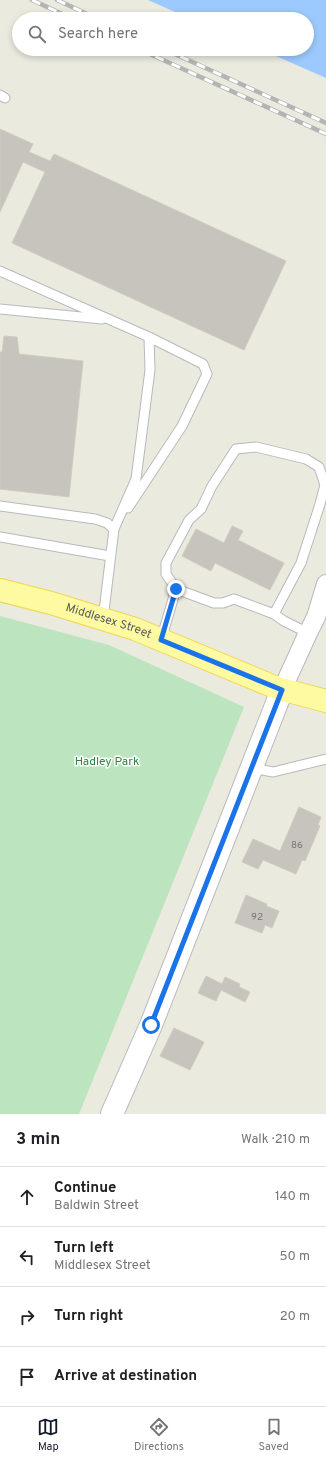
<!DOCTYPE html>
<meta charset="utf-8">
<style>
:root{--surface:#fff;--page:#f2f2f2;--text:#202124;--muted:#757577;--line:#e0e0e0;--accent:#111827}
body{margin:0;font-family:Overpass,sans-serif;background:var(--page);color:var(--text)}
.stop{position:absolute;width:12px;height:12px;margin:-9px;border:3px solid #1a73e8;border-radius:50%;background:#fff}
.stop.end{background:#1a73e8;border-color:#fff;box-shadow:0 1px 4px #0008}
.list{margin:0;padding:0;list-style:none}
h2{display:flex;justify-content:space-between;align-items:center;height:52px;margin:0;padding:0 16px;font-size:17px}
h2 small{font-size:13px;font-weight:400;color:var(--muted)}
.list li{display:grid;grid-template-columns:26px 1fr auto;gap:12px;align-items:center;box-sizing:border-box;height:60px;padding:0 16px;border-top:1px solid var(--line)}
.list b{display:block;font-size:15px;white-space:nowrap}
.list p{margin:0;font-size:13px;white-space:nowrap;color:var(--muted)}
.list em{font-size:13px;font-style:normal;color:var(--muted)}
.icon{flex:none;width:22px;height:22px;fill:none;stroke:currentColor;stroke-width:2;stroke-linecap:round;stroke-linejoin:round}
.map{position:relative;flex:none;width:326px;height:1114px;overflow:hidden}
.search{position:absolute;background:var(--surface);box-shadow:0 2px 6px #0003;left:12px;right:12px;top:12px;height:44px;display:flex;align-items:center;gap:10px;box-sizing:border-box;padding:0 14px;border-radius:22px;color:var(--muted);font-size:15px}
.sheet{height:292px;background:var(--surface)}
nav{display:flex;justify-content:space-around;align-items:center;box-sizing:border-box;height:56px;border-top:1px solid var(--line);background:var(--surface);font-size:11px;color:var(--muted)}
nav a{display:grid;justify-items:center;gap:2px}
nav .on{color:var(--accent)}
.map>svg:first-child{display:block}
.green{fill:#bbe4bf}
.water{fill:#9cc9fe}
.building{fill:#c6c4bd;stroke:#d0ccbe}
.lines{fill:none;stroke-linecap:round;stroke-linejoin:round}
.service-casing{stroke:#b7b9be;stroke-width:11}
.minor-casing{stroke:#b7b9be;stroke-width:20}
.tertiary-casing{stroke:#b7b9be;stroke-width:24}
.primary-casing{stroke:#f0d554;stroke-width:24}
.service{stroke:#fff;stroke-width:9}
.minor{stroke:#fff;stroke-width:18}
.tertiary{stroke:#fff;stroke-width:22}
.primary{stroke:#fefaa1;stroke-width:22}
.rail-casing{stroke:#b3b4b4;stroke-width:4.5}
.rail{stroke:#fff;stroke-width:3;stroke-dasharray:9;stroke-linecap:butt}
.route{stroke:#1a73e8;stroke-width:5}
.labels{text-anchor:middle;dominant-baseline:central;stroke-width:3;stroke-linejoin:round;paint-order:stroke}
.number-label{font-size:10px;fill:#747577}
.street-label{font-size:12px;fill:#585b60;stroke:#fff}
.park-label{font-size:12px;fill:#348341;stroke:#fff}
</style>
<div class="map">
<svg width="326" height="1114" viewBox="0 0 326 1114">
<rect width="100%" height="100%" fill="#ebeadf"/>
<path class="green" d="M0,616L109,645L244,707L79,1114H0Z"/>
<path class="water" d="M148,0H326V78L260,49H307V19H191Z"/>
<path class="building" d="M0,129L33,144L29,152L50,161L54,154L286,261L244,350L12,243L45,172L23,162L0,212Z
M4,336L17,337L19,354L83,361L69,497L0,489V352H2Z
M232,526L243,531L238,540L284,563L270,590L215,563L211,571L182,556L196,529L224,543Z
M299,807L321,817L318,825L320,826L305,861L302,860L296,874L263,860L258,869L242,862L253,839L280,851Z
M246,895L267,904L266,906L279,911L272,928L265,925L262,933L235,923Z
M206,976L222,984L225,977L240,984L239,987L250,992L245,1002L221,990L216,1001L198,993Z
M174,1028L204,1042L190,1070L160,1056Z"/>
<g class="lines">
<defs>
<path id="service" d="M0,95L5,98
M0,271L149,337L150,370L136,479L114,529
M0,309L102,319
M0,506L95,519L107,523L114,529L103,619
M128,508L182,426L207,374L203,364L149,337
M0,537L110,556
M176,589L214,603H223L234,599L274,614L284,621L308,633
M161,640L176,589L166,574V563L189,520L201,509L212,486L236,449L256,447L306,459L319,467L325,485L320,504L301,563L274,614
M252,768L273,772L326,759"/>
<path id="minor" d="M282,690L308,633L316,617L326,584"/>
<path id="tertiary" d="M112,1114L151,1025L282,690"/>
<g id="primary">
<path id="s1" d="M0,590L51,603L135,629L277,688L326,701"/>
</g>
</defs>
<use href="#service" class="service-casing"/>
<use href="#minor" class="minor-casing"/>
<use href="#tertiary" class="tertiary-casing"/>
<use href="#primary" class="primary-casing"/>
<use href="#service" class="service"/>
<use href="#minor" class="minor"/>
<use href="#tertiary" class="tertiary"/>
<use href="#primary" class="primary"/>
<defs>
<path id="rail" d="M32,0L73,19
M57,0L98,19
M139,49L326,134
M164,49L326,123"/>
</defs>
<use href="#rail" class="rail-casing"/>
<use href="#rail" class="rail"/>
</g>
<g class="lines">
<path class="route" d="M151,1025L282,690L161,640L176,589"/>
</g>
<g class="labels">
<g class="number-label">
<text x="297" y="845">86</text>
<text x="257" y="917">92</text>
</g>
<g class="street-label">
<text stroke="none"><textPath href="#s1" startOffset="113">Middlesex Street</textPath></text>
</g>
<g class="park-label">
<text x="107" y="762">Hadley Park</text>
</g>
</g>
</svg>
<div class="stop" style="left:151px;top:1025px"></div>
<div class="stop end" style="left:176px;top:589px"></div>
<div class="search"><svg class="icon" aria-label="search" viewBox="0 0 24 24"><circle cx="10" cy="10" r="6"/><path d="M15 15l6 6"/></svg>Search here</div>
</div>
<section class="sheet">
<h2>3 min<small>Walk · 210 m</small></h2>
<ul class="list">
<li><svg class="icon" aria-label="ahead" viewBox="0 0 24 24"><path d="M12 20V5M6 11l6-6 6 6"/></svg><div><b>Continue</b><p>Baldwin Street</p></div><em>140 m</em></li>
<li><svg class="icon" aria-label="left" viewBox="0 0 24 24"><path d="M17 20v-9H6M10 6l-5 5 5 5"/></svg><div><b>Turn left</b><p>Middlesex Street</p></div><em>50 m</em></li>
<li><svg class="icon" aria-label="right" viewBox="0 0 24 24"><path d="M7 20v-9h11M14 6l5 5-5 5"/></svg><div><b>Turn right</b></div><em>20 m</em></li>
<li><svg class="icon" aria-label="arrive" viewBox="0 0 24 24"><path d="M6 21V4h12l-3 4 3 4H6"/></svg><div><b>Arrive at destination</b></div></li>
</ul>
</section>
<nav>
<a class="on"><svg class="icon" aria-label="map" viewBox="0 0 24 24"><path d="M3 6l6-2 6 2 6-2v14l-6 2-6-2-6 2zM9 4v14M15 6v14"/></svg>Map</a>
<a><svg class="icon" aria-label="directions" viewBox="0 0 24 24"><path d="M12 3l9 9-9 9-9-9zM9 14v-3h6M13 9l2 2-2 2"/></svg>Directions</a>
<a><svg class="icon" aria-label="saved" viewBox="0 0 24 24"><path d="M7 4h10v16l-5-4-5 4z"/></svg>Saved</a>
</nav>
